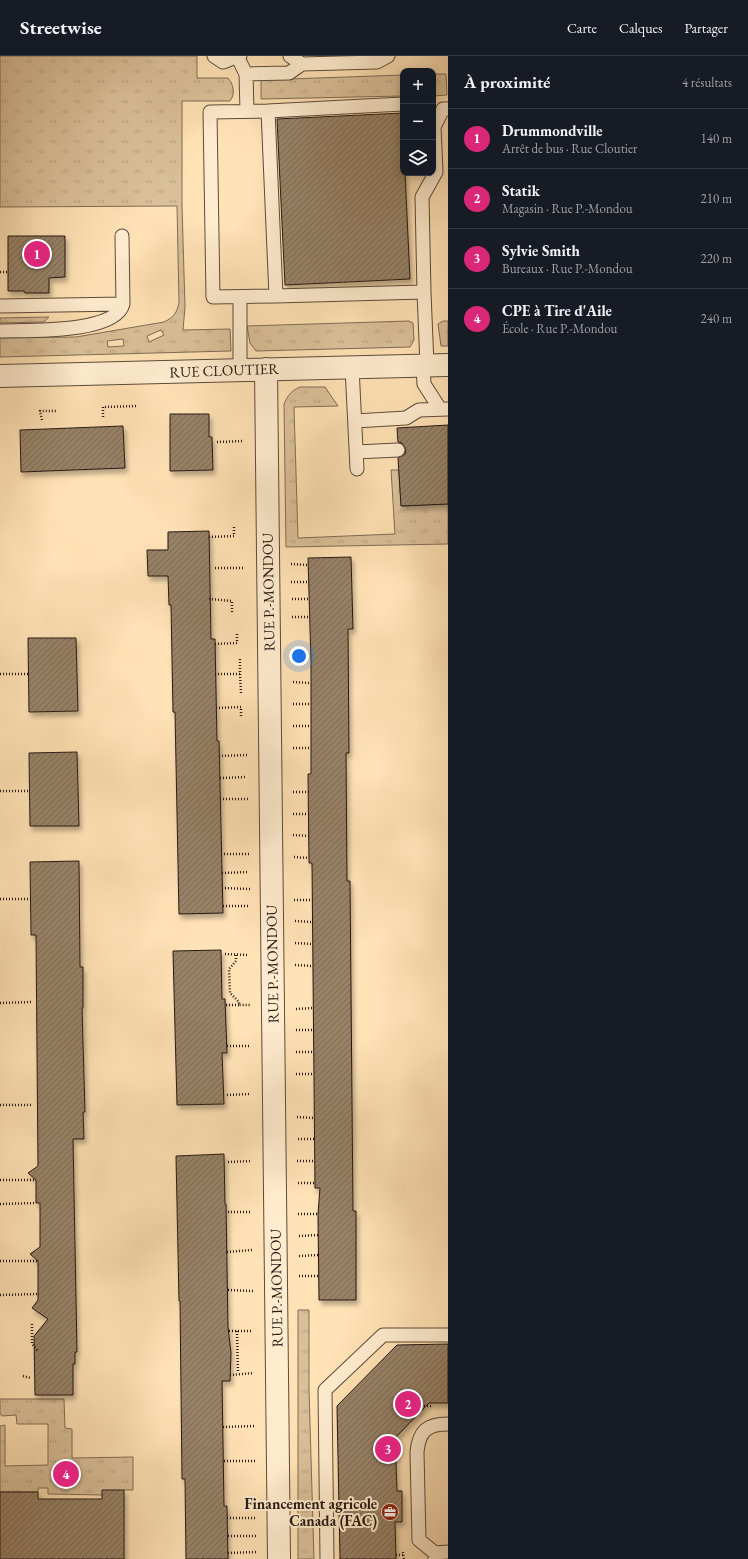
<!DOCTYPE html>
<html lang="fr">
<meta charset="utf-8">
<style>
:root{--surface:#171b24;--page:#242831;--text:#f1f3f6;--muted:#9ea1a6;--line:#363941;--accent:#db2777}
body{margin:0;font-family:"EB Garamond",serif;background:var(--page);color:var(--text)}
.controls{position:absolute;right:12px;top:12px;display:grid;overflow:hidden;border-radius:8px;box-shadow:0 2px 10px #0003}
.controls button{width:36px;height:36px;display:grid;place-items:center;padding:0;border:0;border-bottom:1px solid var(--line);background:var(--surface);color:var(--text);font:20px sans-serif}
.you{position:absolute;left:299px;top:600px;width:14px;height:14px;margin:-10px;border:3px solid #fff;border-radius:50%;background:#1a73e8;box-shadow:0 0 0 6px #1a73e833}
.badge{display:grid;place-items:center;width:26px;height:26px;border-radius:50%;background:var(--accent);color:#fff;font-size:13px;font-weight:700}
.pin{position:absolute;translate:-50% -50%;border:2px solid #fff;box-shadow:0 1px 4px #0006}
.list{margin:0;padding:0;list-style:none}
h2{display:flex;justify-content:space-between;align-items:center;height:52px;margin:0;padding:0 16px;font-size:17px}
h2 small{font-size:13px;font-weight:400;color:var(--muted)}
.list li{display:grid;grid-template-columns:26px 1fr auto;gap:12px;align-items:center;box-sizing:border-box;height:60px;padding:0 16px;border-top:1px solid var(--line)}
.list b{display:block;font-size:15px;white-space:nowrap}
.list p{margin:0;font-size:13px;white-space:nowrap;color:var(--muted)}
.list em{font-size:13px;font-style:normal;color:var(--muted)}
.icon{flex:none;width:22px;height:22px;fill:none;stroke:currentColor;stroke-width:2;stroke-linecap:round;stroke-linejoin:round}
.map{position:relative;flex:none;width:448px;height:1503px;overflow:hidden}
header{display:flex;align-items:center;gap:24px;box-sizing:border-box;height:56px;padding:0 20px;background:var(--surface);border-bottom:1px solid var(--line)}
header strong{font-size:19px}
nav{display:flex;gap:22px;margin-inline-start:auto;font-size:14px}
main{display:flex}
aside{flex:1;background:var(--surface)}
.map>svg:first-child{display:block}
.grass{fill:url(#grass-tufts);stroke:#806c56;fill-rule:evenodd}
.building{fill:url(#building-hatch);stroke:#261912;filter:url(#shadow)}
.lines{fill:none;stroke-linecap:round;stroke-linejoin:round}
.lane-casing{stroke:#5c4b3b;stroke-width:15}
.street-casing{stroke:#5c4b3b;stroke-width:24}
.path{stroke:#261912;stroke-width:2.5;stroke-dasharray:1 2;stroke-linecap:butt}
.lane{stroke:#ffeccf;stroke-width:13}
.street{stroke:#ffeccf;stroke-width:22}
.labels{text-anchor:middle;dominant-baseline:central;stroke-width:4;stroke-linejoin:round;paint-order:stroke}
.street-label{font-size:15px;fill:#261912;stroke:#ffeccf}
.poi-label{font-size:15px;font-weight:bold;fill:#261912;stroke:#ffeccf;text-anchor:end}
</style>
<header>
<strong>Streetwise</strong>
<nav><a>Carte</a><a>Calques</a><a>Partager</a></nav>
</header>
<main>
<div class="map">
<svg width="448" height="1503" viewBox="0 0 448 1503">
<defs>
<pattern id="grass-tufts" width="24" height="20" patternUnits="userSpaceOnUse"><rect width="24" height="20" fill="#dac099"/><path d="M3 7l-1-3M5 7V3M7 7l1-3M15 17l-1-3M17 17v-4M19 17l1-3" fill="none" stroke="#bba483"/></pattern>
<pattern id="building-hatch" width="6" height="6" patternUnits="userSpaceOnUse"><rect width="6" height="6" fill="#978267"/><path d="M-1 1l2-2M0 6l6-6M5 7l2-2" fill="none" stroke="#7b6a53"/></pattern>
<filter id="shadow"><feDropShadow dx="2.5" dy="4.5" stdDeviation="2" flood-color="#0004"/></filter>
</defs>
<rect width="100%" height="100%" fill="#ffe2b5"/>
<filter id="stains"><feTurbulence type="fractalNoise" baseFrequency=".005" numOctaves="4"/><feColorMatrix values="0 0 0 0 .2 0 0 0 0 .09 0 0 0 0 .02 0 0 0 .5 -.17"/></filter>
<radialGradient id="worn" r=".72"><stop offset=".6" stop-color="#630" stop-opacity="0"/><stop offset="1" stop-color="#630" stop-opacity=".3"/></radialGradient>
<path class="grass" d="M0,0H197V22H228C233,28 236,37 230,45H182V150L185,251L183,274L230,273L231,295L0,301V282L76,281L164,266C174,261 177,257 179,246L177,150L0,151ZM161,274L164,279L149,286L147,280ZM123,283L124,290L108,291L107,285Z
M433,18H446L447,39L433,40Z
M403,19V40L261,43V24Z
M49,261L44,266L0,267V262Z
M409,265L413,267L414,284L410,291L256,295L250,287L247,270Z
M443,265H448V290H441L438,268Z
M300,331H325L338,350L294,351L298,482L395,478L391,414H399L401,450L448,448V488L286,491L284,348C288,339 291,335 300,331Z
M298,1254H309V1334L314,1503H298Z
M0,1343H64L65,1372L72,1373V1402L133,1401V1434H124L102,1439L48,1438V1432H38V1436H0V1370L5,1369V1410L48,1409V1368H17L16,1359L2,1360L0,1358Z"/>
<path class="building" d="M403,57V117H405L410,223L285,229L277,63Z
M8,180H65V221L49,222V237H25L24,235H8Z
M170,358H209V381H212L213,414L170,415Z
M448,369V448L401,450L398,402L405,398L406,393L402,387L398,386L397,372Z
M123,370L125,412L21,416L20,374Z
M209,475L211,583H215L217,685H219L223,857L179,858L175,656H173L171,549H169L168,520H148L147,494H168V476Z
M351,501L353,573H348L349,697H346L347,825H350L353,1155H356V1244H319L318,1158L320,1132H315L312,807H309L308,718H311V607L308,502Z
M28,582H76L78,655L29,656Z
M77,696L79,770H30L29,697Z
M79,805L80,911H83V952H82L85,1056H83L84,1083H73L77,1296H75V1308H73V1339H35L34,1280L48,1263L32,1252L38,1244V1205L30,1198L40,1191V1147H36V1124L28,1117L38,1110L36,879H31L30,806Z
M221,894L222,943H225L227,997H222L224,1048L177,1049L173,895Z
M224,1098L225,1148H226L228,1271L231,1297L230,1325H222L224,1450H227L228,1503H186L185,1423H182L180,1245H179L176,1100Z
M448,1288V1347H429L395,1382L397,1435H402V1466H395L396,1503H340L337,1350L397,1289Z
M102,1434H124V1503H0V1436H38V1443H102Z"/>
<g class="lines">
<defs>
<path id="lane" d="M214,0L223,6C229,5 234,0 240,0
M237,0L246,18L247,55
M290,0L302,8L377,6L388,0
M246,18L289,17L302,8
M268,55L276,240L213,241L210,56Z
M268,55L403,48
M424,236L422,141L436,116L434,71L443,53H448
M276,240L424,236L427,309
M240,241V314
M0,250L123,248
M0,275C26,274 115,278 123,248L122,180
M423,309L424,328L440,353
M352,311L357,413
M355,365L406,362L419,354L448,353
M356,396L398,394
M435,1497L419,1484L417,1396C419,1375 427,1368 448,1368
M327,1503L325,1334L383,1279H448
M435,1503V1497L448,1496"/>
<path id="street" d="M266,313L279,1503
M0,320L448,309"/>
</defs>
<use href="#lane" class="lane-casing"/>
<use href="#street" class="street-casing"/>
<path class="path" d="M0,216H9
M103,361V351L137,350
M42,364L40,355H57
M217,386L244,385
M209,481L234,480V470
M291,508L308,509
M215,512H245
M291,526H309
M209,543L232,545V558
M292,543H309
M292,561H310
M215,588L237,587V578
M0,618H29
M215,618H240V603
M240,618L241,637
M293,626L310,627
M293,648H310
M216,652L241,651V661
M293,670H311
M293,692H310
M219,700L247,699
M220,722L247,721
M0,735H30
M293,736H309
M220,743H248
M293,758H309
M293,779L309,780
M221,798H249
M294,801L309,802
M222,817L249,816
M222,832L250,833
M0,843H31
M294,844H312
M223,850H250
M295,865L312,866
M295,887L312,888
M225,898L249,899
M236,899V905L229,913L230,937L239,946V949H251
M295,909L312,910
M0,947L31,946
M226,949H239
M296,953L313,952
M296,974H313
M227,990H251
M296,996H314
M296,1018H314
M227,1039L251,1038
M0,1049H32
M297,1061L315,1062
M298,1083H315
M297,1105H315
M228,1106L252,1105
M0,1124H36
M298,1127H315
M0,1148L36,1147
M228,1156H252
M298,1158H318
M299,1180L318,1179
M227,1196L252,1194
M299,1200L318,1199
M0,1205H38
M299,1220H318
M228,1234L253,1235
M0,1239L38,1238
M32,1268V1288L38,1295
M229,1275H253
M237,1275L238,1317
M230,1319L254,1317
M23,1320L31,1322
M421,1350H431
M223,1371L254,1370
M224,1405H255
M227,1462H255
M228,1480H256
M403,1496L404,1503
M228,1497L256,1496
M396,1499H404"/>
<use href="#lane" class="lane"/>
<use href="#street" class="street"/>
</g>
<defs>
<symbol id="office-disc" viewBox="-11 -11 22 22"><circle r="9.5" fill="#8f2418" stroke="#ffeccf"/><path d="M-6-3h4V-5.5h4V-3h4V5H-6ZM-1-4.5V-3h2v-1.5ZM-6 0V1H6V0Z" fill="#fff"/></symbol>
</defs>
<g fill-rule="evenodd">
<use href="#office-disc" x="380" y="1446" width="20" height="20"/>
</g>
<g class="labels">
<g class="street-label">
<text transform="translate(224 314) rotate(-2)">RUE CLOUTIER</text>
<text transform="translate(268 536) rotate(-91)">RUE P.-MONDOU</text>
<text transform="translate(272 908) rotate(-91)">RUE P.-MONDOU</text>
<text transform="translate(276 1232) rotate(-91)">RUE P.-MONDOU</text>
</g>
<g class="poi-label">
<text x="377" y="1447">Financement agricole<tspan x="377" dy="17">Canada (FAC)</tspan></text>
</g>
</g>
<rect width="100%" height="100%" filter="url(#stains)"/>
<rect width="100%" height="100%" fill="url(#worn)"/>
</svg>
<div class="controls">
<button>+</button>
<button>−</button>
<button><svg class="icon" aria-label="layers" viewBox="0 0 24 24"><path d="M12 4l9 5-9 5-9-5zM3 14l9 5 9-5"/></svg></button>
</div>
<div class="you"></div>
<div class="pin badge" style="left:37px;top:198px">1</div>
<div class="pin badge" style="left:408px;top:1348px">2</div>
<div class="pin badge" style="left:388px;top:1393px">3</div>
<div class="pin badge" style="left:66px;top:1418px">4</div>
</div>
<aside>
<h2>À proximité<small>4 résultats</small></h2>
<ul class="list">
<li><span class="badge">1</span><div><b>Drummondville</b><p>Arrêt de bus · Rue Cloutier</p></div><em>140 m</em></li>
<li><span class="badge">2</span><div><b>Statik</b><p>Magasin · Rue P.-Mondou</p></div><em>210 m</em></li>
<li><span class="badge">3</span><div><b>Sylvie Smith</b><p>Bureaux · Rue P.-Mondou</p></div><em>220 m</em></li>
<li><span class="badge">4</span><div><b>CPE à Tire d'Aile</b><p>École · Rue P.-Mondou</p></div><em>240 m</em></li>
</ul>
</aside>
</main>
